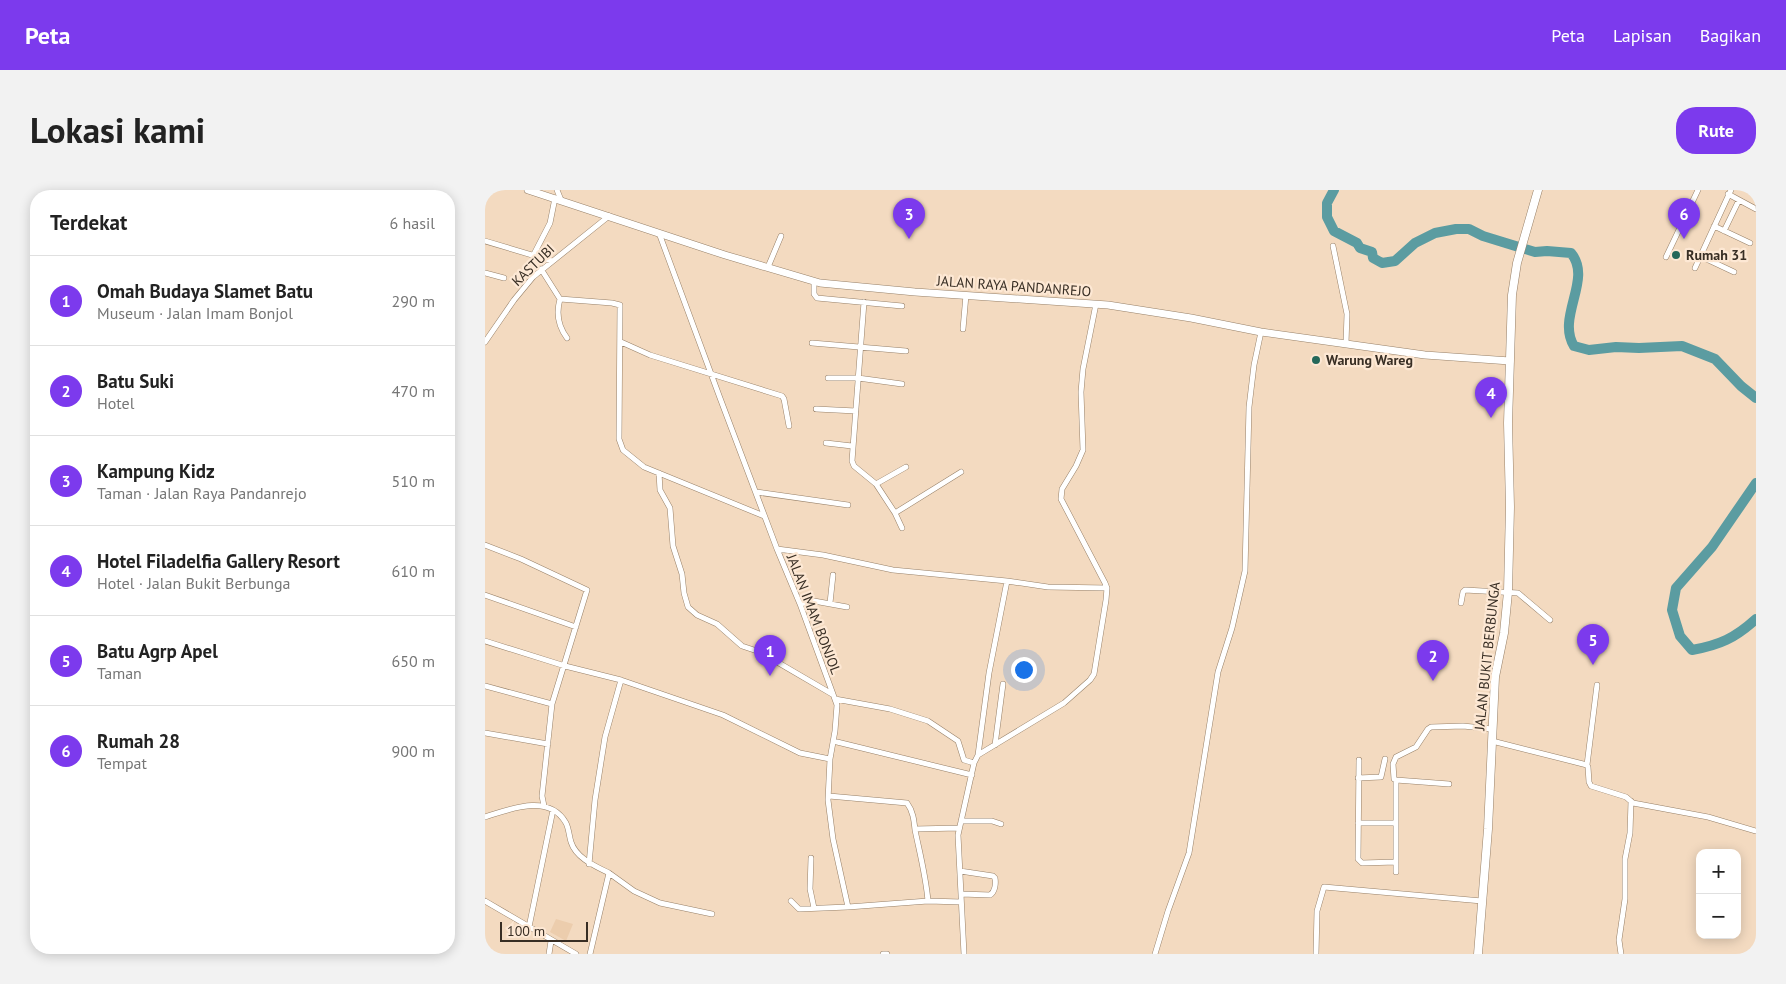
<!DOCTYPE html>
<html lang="id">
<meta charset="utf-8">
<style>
:root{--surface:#fff;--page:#f2f2f2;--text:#222;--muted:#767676;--line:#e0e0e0;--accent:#7c3aed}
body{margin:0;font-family:"PT Sans",sans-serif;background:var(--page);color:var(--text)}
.controls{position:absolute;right:15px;bottom:15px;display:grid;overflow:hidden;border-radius:10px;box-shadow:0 2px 12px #0003}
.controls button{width:45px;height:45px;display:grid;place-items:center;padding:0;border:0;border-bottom:1px solid var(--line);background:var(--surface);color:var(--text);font:25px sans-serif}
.scale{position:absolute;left:15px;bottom:12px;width:88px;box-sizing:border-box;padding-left:5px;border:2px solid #382e24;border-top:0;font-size:14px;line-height:18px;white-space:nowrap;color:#382e24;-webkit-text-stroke:4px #fde8d4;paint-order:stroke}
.you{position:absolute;left:538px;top:479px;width:18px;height:18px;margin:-12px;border:4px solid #fff;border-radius:50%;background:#1a73e8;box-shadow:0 0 0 8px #1a73e833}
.badge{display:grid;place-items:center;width:32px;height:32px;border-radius:50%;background:var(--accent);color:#fff;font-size:16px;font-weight:700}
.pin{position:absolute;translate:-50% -41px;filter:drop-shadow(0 1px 2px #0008)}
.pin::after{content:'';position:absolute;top:26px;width:18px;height:15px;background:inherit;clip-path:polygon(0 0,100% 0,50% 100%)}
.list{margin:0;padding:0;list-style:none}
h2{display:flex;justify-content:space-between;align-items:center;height:65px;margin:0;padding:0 20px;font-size:21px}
h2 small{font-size:16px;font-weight:400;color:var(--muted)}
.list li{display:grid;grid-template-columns:32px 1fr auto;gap:15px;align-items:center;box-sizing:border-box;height:90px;padding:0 20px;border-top:1px solid var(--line)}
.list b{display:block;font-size:19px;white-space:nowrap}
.list p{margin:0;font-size:16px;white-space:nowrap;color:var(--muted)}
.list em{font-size:16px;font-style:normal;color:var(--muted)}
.map{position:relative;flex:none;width:1271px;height:764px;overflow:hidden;border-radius:20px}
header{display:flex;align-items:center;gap:30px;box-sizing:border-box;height:70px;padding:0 25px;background:var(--accent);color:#fff}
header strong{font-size:24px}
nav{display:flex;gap:28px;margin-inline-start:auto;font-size:18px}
.intro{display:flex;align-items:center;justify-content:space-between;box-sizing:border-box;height:120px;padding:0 30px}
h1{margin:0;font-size:35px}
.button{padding:12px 22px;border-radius:20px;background:var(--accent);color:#fff;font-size:18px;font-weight:700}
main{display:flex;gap:30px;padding:0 30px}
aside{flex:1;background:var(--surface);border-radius:20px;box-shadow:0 2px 12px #0003}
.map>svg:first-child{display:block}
.built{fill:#eccdad}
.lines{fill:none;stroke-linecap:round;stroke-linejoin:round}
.river{stroke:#5b9ca1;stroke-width:10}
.street-casing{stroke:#978068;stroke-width:6}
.secondary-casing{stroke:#978068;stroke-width:8}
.primary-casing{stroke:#978068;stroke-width:9}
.street{stroke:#fff;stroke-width:5}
.secondary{stroke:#fff;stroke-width:7}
.primary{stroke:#fff;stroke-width:8}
.poi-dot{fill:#25685a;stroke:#fde8d4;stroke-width:2}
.labels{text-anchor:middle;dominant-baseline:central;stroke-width:4.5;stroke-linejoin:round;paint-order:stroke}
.poi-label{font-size:14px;font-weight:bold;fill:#382e24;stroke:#fde8d4;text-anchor:start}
.street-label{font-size:14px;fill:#382e24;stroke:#fde8d4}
</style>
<header>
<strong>Peta</strong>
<nav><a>Peta</a><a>Lapisan</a><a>Bagikan</a></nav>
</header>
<div class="intro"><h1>Lokasi kami</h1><a class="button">Rute</a></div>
<main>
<aside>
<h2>Terdekat<small>6 hasil</small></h2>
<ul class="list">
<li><span class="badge">1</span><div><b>Omah Budaya Slamet Batu</b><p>Museum · Jalan Imam Bonjol</p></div><em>290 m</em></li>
<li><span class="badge">2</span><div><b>Batu Suki</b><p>Hotel</p></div><em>470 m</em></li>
<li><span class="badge">3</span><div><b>Kampung Kidz</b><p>Taman · Jalan Raya Pandanrejo</p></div><em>510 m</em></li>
<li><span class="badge">4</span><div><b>Hotel Filadelfia Gallery Resort</b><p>Hotel · Jalan Bukit Berbunga</p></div><em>610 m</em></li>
<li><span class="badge">5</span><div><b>Batu Agrp Apel</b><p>Taman</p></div><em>650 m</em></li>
<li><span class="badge">6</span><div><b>Rumah 28</b><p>Tempat</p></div><em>900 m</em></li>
</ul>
</aside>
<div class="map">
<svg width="1271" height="764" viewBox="0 0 1271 764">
<rect width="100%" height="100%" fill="#f3dac0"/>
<path class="built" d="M71,729L88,734L81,751L65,742Z"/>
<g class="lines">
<path class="river" d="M849,0L842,13V27L849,41L872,53L875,58L887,62L888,68L897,73L910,71L930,53L950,43L971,39H984L998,46L1050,62L1062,61L1086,63C1108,89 1071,127 1089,156L1104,160L1131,157L1154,158L1197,156L1230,169L1256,196L1271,208
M1271,293L1227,357L1191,398L1187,420L1195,446L1207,460C1235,455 1250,448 1271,429"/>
<defs>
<path id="street" d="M72,0L76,10
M0,3L1,0
M1243,4L1271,19
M1229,36L1265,53
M1239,41L1254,10
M174,43L235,208L292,359L315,414L352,515L350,541L345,569L343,610L348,649L363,717L443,711L476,712
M0,51L67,71
M848,56L862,124L861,153
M48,66L65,33L70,8
M1215,66L1249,82
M1181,67L1213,0
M283,77L296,46
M1210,78L1246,0
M56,79L75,109L127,113L135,115L134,249L138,260L159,277L279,326
M0,83L19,88
M329,92V104L332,108L417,116
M75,109C71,123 73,136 82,148
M379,112L367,271L369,276L391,294L421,277
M478,139L481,105
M0,152L29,110L48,87L124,26
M136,152L165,165L297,206L299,209L304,236
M327,153L421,161
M343,188H373L417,194
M331,219L371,221
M341,253L367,256
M174,283L175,300L185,318L188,356L197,384L199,403L203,417L212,425L232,434L257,456L275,462L347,504
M391,294L410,323
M271,302L363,315
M417,338L410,323L476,282
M0,355L36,369L102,400L67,514L57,606L59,616
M292,359L338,365L408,380L522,391L504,483L493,565
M522,391L563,397L622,398
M0,405L91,437
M345,413L348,385
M976,413L978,402L980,400L1033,403L1065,430
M315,414L329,411L362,417
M0,451L80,476L136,490L238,525L315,563L345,569
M1112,495L1102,575L1103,577L1104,592L1106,596L1141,607L1148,613L1223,627L1271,641
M0,496L67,514
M350,509L405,519L443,531L473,551L479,570L489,573
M0,543L63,554
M348,551L487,585
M1007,551L1102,575
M510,555L518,494
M874,570L873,669L877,673L911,672
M873,588L896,587L900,569
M964,594L911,590L909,589L908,574L911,567L931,557L943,539L946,537L978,536L1007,539
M344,606L422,613C428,621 429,630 430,640C435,664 441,687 443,711
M0,627C25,619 64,603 81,633C84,639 84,646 86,652C91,668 110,676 124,683L105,764
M476,631H507L516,634
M873,633H911
M430,639L474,638
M326,668L325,699L329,718
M104,674L110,610L120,547L136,490
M475,681L508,686L510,688C511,694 510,702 505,705L476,704
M911,682V590
M124,683L149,701L175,713L227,724
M0,711L91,764
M306,711L314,719L363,717
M44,737L68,620
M64,764L66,751
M398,764H402
M479,764L473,645L489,573L493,565L579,513L605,490L609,484L621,410L622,398L620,393L576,309L577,299L591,276L598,260L596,202L598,179L611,114
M670,764L683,721L704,663L733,482L747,438L760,381L764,217L769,175L776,142
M831,764L832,721L839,697L997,711
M1136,764L1134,750L1140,709V669L1145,643L1146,611"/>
<path id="secondary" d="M43,0L240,65L335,93L430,102L623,115L706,128L776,142L940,165L1025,171"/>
<path id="primary" d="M993,764L1003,639L1010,487L1019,443L1023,402L1025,317L1023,233L1027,105L1032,73L1053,0"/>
</defs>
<use href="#street" class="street-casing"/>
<use href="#secondary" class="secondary-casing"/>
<use href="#primary" class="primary-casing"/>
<use href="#street" class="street"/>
<use href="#secondary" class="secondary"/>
<use href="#primary" class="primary"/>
</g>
<g class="poi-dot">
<circle cx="1191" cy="65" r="5"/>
<circle cx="831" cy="170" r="5"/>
</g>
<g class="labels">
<g class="poi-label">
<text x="1201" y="65">Rumah 31</text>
<text x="841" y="170">Warung Wareg</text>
</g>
<g class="street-label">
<text transform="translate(48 75) rotate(-44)">KASTUBI</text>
<text transform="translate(529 96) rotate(4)">JALAN RAYA PANDANREJO</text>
<text transform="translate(329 424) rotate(69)">JALAN IMAM BONJOL</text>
<text transform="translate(1002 466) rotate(-84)">JALAN BUKIT BERBUNGA</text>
</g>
</g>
</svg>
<div class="controls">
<button>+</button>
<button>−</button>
</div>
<div class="scale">100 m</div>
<div class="you"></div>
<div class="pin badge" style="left:285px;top:486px">1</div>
<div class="pin badge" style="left:948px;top:491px">2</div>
<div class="pin badge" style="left:424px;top:49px">3</div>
<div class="pin badge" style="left:1006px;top:228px">4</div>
<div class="pin badge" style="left:1108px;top:475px">5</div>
<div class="pin badge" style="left:1199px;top:49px">6</div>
</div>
</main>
